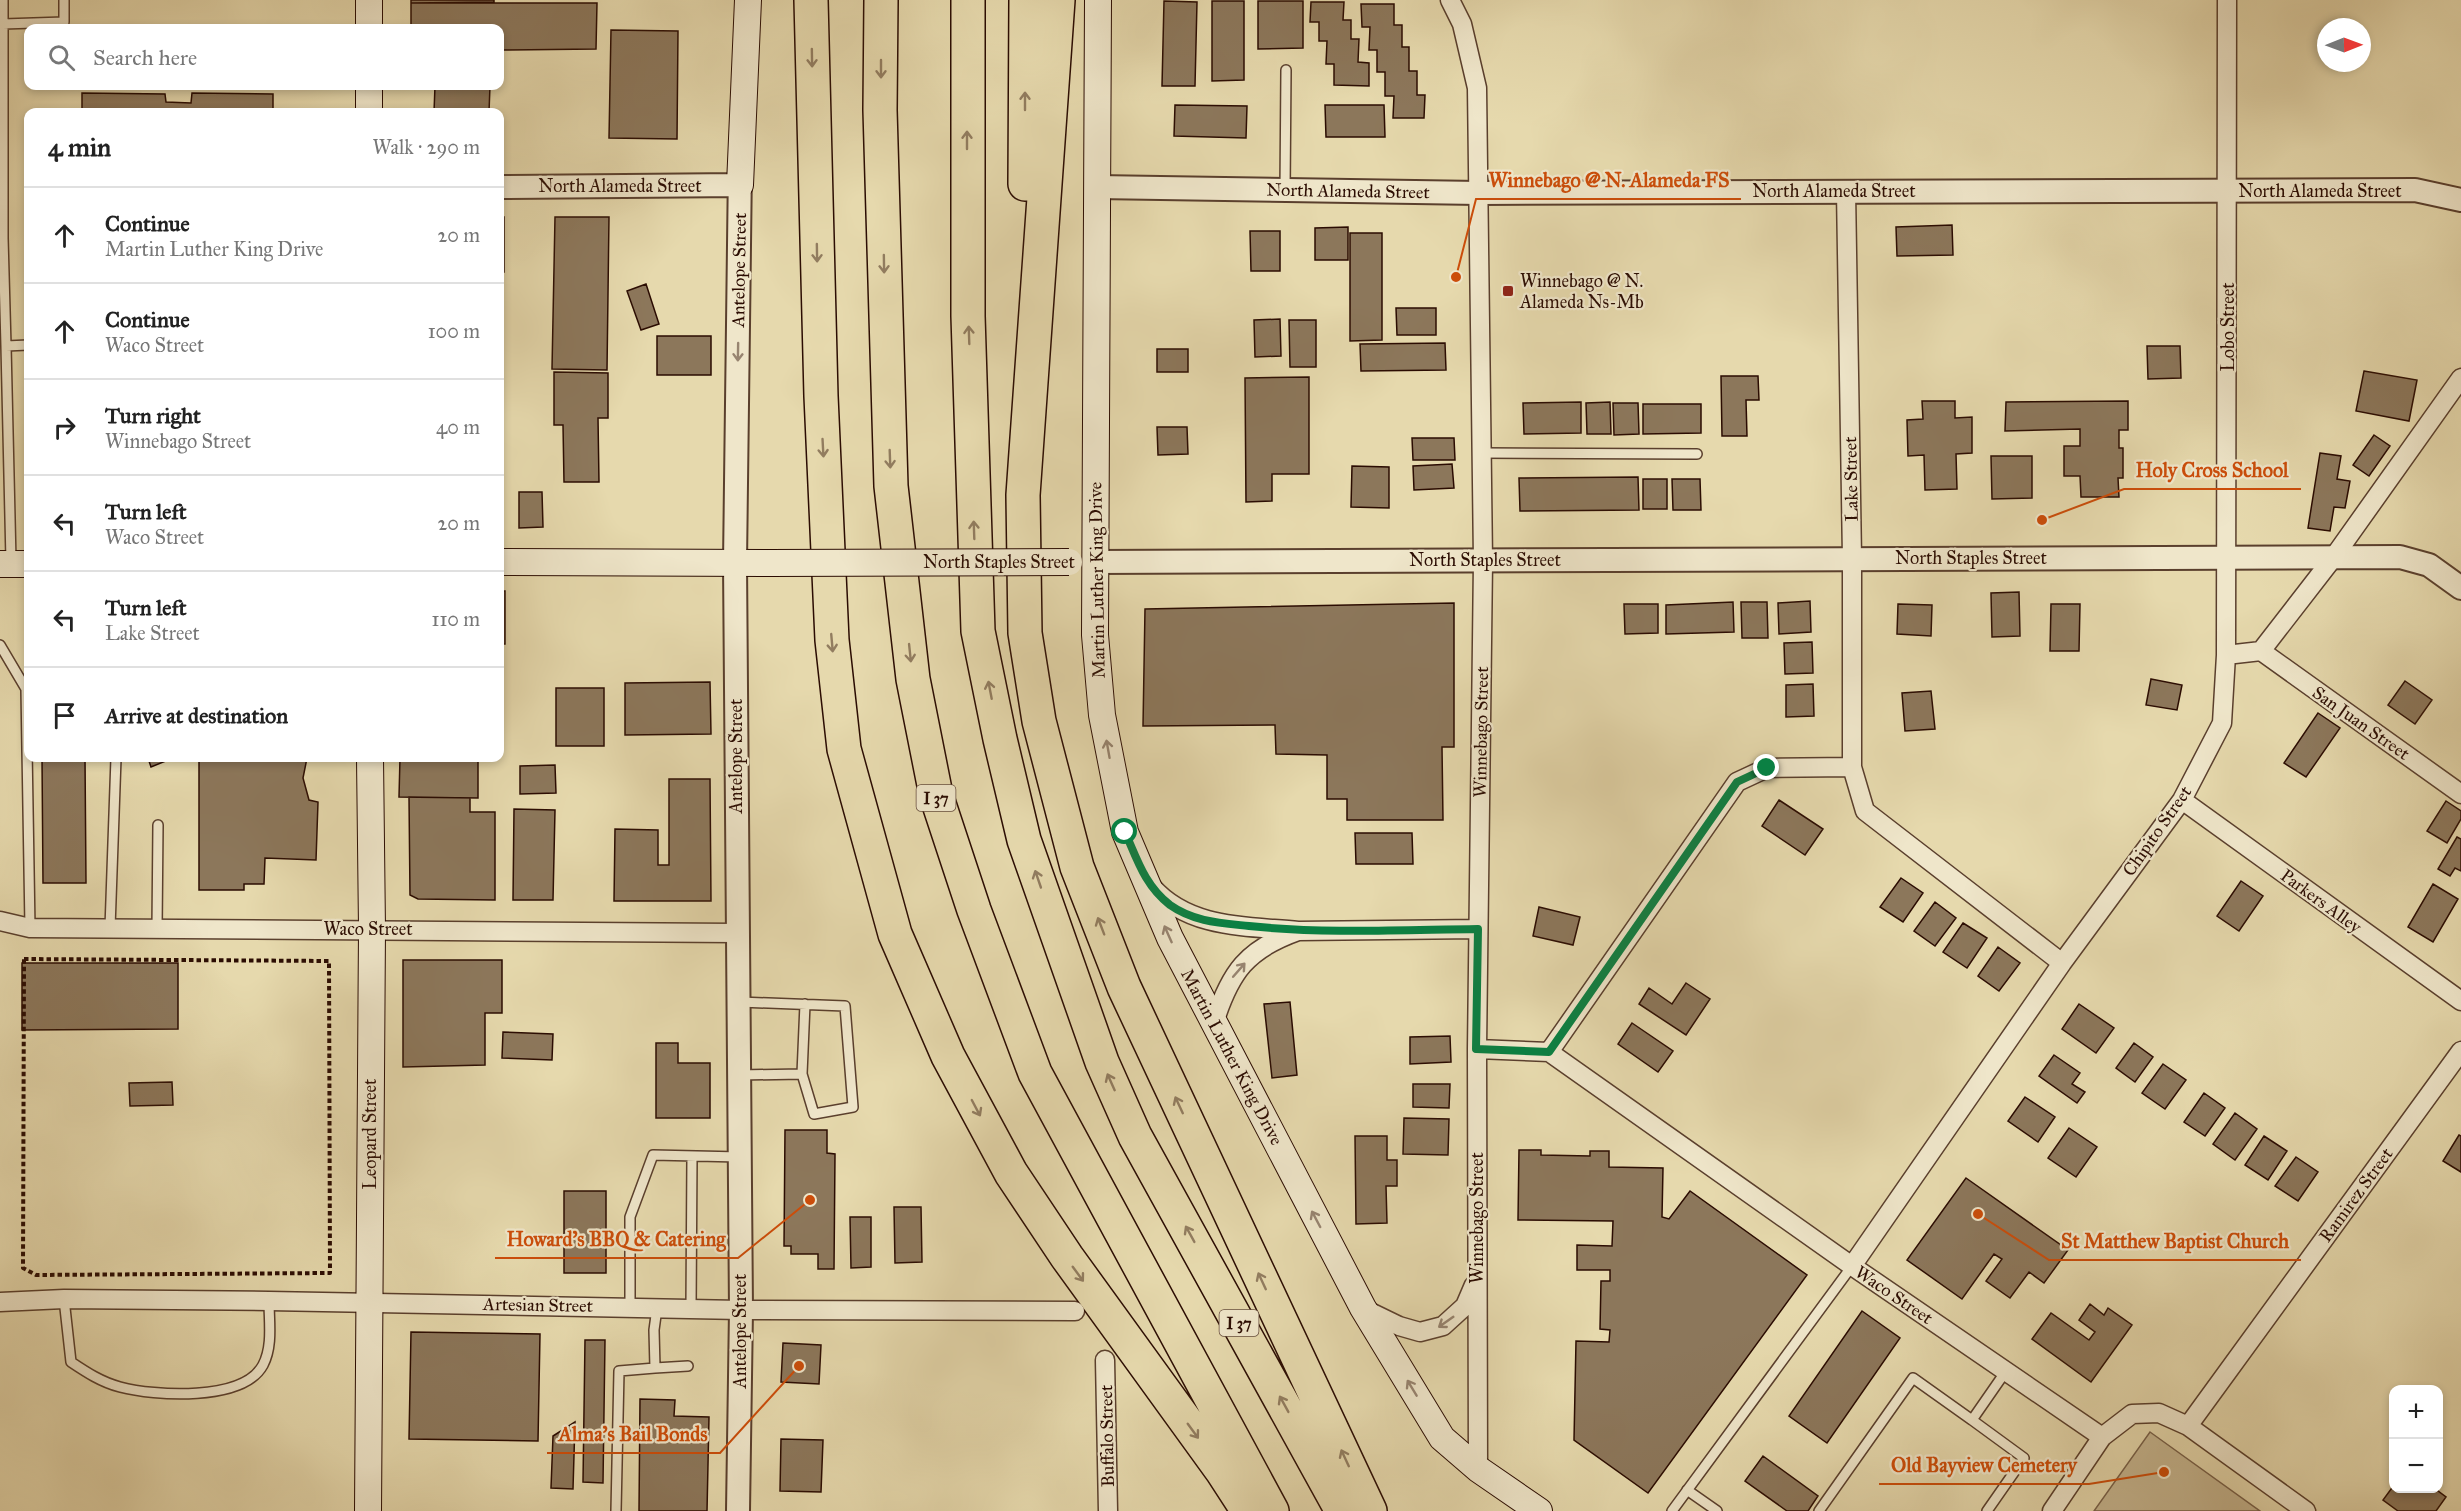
<!DOCTYPE html>
<meta charset="utf-8">
<style>
:root{--surface:#fff;--page:#f6f6f6;--text:#222;--muted:#767676;--line:#e0e0e0}
body{margin:0;font-family:"IM FELL Great Primer",serif;background:var(--page);color:var(--text)}
.controls{position:absolute;right:18px;bottom:18px;display:grid;overflow:hidden;border-radius:12px;box-shadow:0 3px 9px #0003}
.controls button{width:54px;height:54px;display:grid;place-items:center;padding:0;border:0;border-bottom:2px solid var(--line);background:var(--surface);color:var(--text);font:30px sans-serif}
.compass{position:absolute;left:2317px;top:18px;width:54px;height:54px;border-radius:50%;background:var(--surface);box-shadow:0 3px 9px #0003;rotate:89deg}
.stop{position:absolute;width:18px;height:18px;margin:-14px;border:4px solid #0b8043;border-radius:50%;background:#fff}
.stop.end{background:#0b8043;border-color:#fff;box-shadow:0 2px 6px #0008}
.list{margin:0;padding:0;list-style:none}
h2{display:flex;justify-content:space-between;align-items:center;height:78px;margin:0;padding:0 24px;font-size:26px}
h2 small{font-size:20px;font-weight:400;color:var(--muted)}
.list li{display:grid;grid-template-columns:39px 1fr auto;gap:18px;align-items:center;box-sizing:border-box;height:96px;padding:0 24px;border-top:2px solid var(--line)}
.list b{display:block;font-size:22px;white-space:nowrap}
.list p{margin:0;font-size:20px;white-space:nowrap;color:var(--muted)}
.list em{font-size:20px;font-style:normal;color:var(--muted)}
.icon{flex:none;width:33px;height:33px;fill:none;stroke:currentColor;stroke-width:2;stroke-linecap:round;stroke-linejoin:round}
.map{position:relative;flex:none;width:2461px;height:1511px;overflow:hidden}
.search{position:absolute;background:var(--surface);box-shadow:0 3px 9px #0003;left:24px;top:24px;width:480px;height:66px;display:flex;align-items:center;gap:15px;box-sizing:border-box;padding:0 21px;border-radius:12px;color:var(--muted);font-size:22px}
.panel{position:absolute;background:var(--surface);box-shadow:0 3px 9px #0003;left:24px;top:108px;width:480px;height:654px;border-radius:12px}
.map>svg:first-child{display:block}
.green{fill:#c6b690;stroke:#786149;stroke-width:1.5}
.building{fill:#8c775b;stroke:#2b0c02;stroke-width:1.5}
.lines{fill:none;stroke-linecap:round;stroke-linejoin:round}
.service-casing{stroke:#5a3f2d;stroke-width:12}
.minor-casing{stroke:#5a3f2d;stroke-width:21}
.tertiary-casing{stroke:#5a3f2d;stroke-width:26}
.secondary-casing{stroke:#2b0c02;stroke-width:28}
.motorway-casing{stroke:#2b0c02;stroke-width:36}
.path{stroke:#2b0c02;stroke-width:4;stroke-dasharray:4.5 3;stroke-linecap:butt}
.service{stroke:#efe6ca;stroke-width:9}
.minor{stroke:#efe6ca;stroke-width:18}
.tertiary{stroke:#efe6ca;stroke-width:22}
.secondary{stroke:#efe6ca;stroke-width:26}
.motorway{stroke:#e6d9ad;stroke-width:33}
.secondary-bridge-casing{stroke:#2b0c02;stroke-width:28;stroke-linecap:butt}
.secondary-bridge{stroke:#efe6ca;stroke-width:26}
.oneway{stroke:#927d60}
.oneway2{stroke:#978470}
.route{stroke:#0b8043;stroke-width:8}
.poi-dot{fill:#8f2418;stroke:#efe6ca;stroke-width:2}
.labels{text-anchor:middle;dominant-baseline:central;stroke-width:4.5;stroke-linejoin:round;paint-order:stroke}
.shield{fill:#efe6ca;stroke:#664d3e;stroke-width:1.5}
.shield-label{font-size:16px;font-weight:bold;fill:#2b0c02}
.street-label{font-size:18px;fill:#2b0c02;stroke:#efe6ca}
.poi-label{font-size:18px;fill:#2b0c02;stroke:#efe6ca;text-anchor:start}
.leader{fill:none;stroke:#cc4d0a;stroke-width:2}
.callout-dot{fill:#cc4d0a;stroke:#efe6ca;stroke-width:2}
.callout-label{font-size:20px;text-anchor:middle;font-weight:bold;fill:#cc4d0a;stroke:#efe6ca;stroke-width:4.5;stroke-linejoin:round;paint-order:stroke}
</style>
<div class="map">
<svg width="2461" height="1511" viewBox="0 0 2461 1511">
<rect width="100%" height="100%" fill="#e6d9ad"/>
<filter id="stains"><feTurbulence type="fractalNoise" baseFrequency=".00333" numOctaves="4"/><feColorMatrix values="0 0 0 0 .2 0 0 0 0 .09 0 0 0 0 .02 0 0 0 .5 -.17"/></filter>
<radialGradient id="worn" r=".72"><stop offset=".6" stop-color="#630" stop-opacity="0"/><stop offset="1" stop-color="#630" stop-opacity=".3"/></radialGradient>
<path class="green" d="M2150,1432L2260,1511H2094Z"/>
<path class="building" d="M411,0H494V2L411,3Z
M1164,1L1197,2L1195,86H1162Z
M1212,1H1244V80L1212,81Z
M1258,1H1303V48L1258,49Z
M1311,2H1344L1343,20H1351V39H1359L1358,62L1369,63V86L1334,85V64H1326L1327,41H1319V22H1310Z
M411,3H597L596,49L500,50V28H411Z
M1361,4H1394V25H1402V47H1409V71H1417V95H1425L1424,118H1393L1394,96H1385V72H1377V50H1369L1370,27H1362Z
M611,30L678,31L677,139L609,138Z
M435,86H490L489,112H434Z
M82,93L165,94L166,102L191,103L192,93L273,94V112H82Z
M1175,105L1247,106L1246,138L1174,136Z
M1325,105H1384L1385,137H1326Z
M500,217H504V272H500Z
M555,217H609L607,370L552,369Z
M1952,225L1953,255L1897,256L1896,227Z
M1348,227V260H1315V228Z
M1250,231H1280V271H1251Z
M1350,233H1382V340L1350,341Z
M646,284L659,324L641,330L627,291Z
M1396,308H1436V335H1397Z
M1280,319L1281,356L1255,357L1254,320Z
M1289,320H1316V367H1290Z
M657,336H711V375H657Z
M1445,343L1446,370L1361,371L1360,344Z
M2147,346H2180L2181,378L2148,379Z
M1157,349H1188V372H1157Z
M2364,371L2417,380L2409,421L2356,411Z
M554,372L608,373V418H598L599,482H564L563,425H554Z
M1721,376H1758L1759,400H1746L1747,436H1722Z
M1309,377V474H1272V501L1246,502L1245,378Z
M1922,401H1955V418L1972,417V453L1956,454L1957,489L1925,490L1924,455L1908,456L1907,420L1923,419Z
M2128,401V430H2119V448H2123V478H2118L2119,497H2081L2080,476H2064V446H2080V429L2005,431L2006,402Z
M1581,402V433L1524,434L1523,403Z
M1610,402L1611,434H1587L1586,403Z
M1613,403H1638L1639,434L1614,435Z
M1643,404H1701V433L1643,434Z
M1157,427H1187L1188,454L1158,455Z
M2374,435L2390,446L2369,476L2353,465Z
M1412,438H1454L1455,460H1413Z
M2320,453L2341,456L2337,479L2350,481L2345,508L2334,507L2330,531L2308,528Z
M1991,456H2032V498L1992,499Z
M1452,464L1454,488L1414,490L1413,466Z
M1352,466L1389,467V508L1351,507Z
M1638,477L1639,510L1520,511L1519,478Z
M1643,479H1667V509H1643Z
M1672,479H1700L1701,510H1673Z
M519,492H542L543,527L519,528Z
M500,591H505V644H500Z
M2019,592L2020,636L1992,637L1991,593Z
M1810,601L1811,632L1779,634L1778,603Z
M1733,602L1734,632L1666,634V605Z
M1741,602H1767L1768,638H1742Z
M1454,603V747H1442L1443,820H1347V799H1327V755L1276,754L1275,725L1143,726L1145,609Z
M1624,604H1658V633L1625,634Z
M1898,604L1932,605L1931,636L1897,634Z
M2051,604H2080L2079,651H2050Z
M1812,642L1813,673L1785,674L1784,643Z
M2151,679L2182,685L2177,710L2146,705Z
M2405,681L2432,700L2415,724L2388,705Z
M710,682L711,734L625,735V683Z
M1813,684L1814,716L1786,717V685Z
M556,688H604V746H556Z
M1931,691L1935,729L1905,731L1902,693Z
M2318,713L2340,728L2306,777L2284,763Z
M42,758H85L86,883H43Z
M148,758H173L151,767Z
M199,758H307L303,778L309,800L318,802L316,860L265,858L264,884H244V890H199Z
M400,758H478V798L399,797Z
M555,765L556,793L520,794V766Z
M669,779H710L711,901H614L615,829L658,830V865H669Z
M409,797L470,798V812H495V900L418,899L410,895Z
M1779,800L1823,829L1805,855L1762,826Z
M2446,801L2461,811V819L2447,843L2427,831Z
M514,809L555,810L553,900H513Z
M1355,833H1412L1413,864H1356Z
M2457,837L2461,839V871L2455,868L2450,876L2438,869Z
M1901,878L1923,893L1903,922L1880,907Z
M2241,881L2263,896L2239,931L2217,916Z
M2433,884L2458,899L2433,942L2408,927Z
M1935,902L1956,918L1935,946L1914,931Z
M1539,907L1580,917L1573,945L1533,936Z
M1963,923L1987,938L1967,968L1943,952Z
M1998,947L2020,963L1999,991L1978,976Z
M403,960H502V1013H485V1065L403,1067Z
M22,963H178V1029L22,1030Z
M1686,983L1710,999L1686,1035L1639,1004L1649,988L1672,1004Z
M1290,1002L1297,1075L1272,1078L1264,1004Z
M2079,1004L2114,1028L2096,1053L2062,1029Z
M1632,1023L1673,1051L1658,1072L1618,1044Z
M503,1032L553,1034L552,1060L502,1058Z
M1450,1036L1451,1062L1410,1064V1037Z
M656,1043H678V1063H710V1118H656Z
M2134,1043L2153,1057L2135,1082L2116,1068Z
M2054,1055L2080,1073L2072,1084L2085,1092L2077,1103L2039,1076Z
M2163,1064L2186,1080L2165,1109L2142,1093Z
M172,1082L173,1105L130,1106L129,1083Z
M1413,1084H1450L1449,1108L1413,1107Z
M2204,1093L2225,1108L2205,1136L2184,1122Z
M2025,1097L2055,1117L2038,1142L2008,1121Z
M2235,1113L2257,1129L2235,1160L2213,1144Z
M1404,1118L1449,1119L1448,1155L1403,1154Z
M2069,1128L2097,1147L2076,1177L2048,1158Z
M785,1130H827V1153L835,1154L834,1269H818V1254H791V1246H784Z
M2459,1135L2461,1136V1172L2443,1161Z
M1355,1136H1387V1160H1397V1186H1386L1387,1223L1356,1224Z
M2264,1136L2287,1151L2268,1180L2245,1165Z
M1519,1150H1541V1155L1590,1156V1151H1609V1167L1663,1168L1662,1217L1669,1219L1690,1191L1807,1275L1648,1493L1574,1440L1576,1341L1609,1342L1610,1330L1600,1329L1601,1281H1610V1270H1577V1245L1612,1246L1613,1221L1518,1220Z
M2296,1157L2318,1172L2298,1201L2275,1186Z
M1966,1178L2068,1250L2044,1283L2029,1272L2010,1298L1986,1281L2002,1259L1994,1254L1962,1299L1907,1260Z
M564,1191H606V1273H564Z
M894,1207H921L922,1262L895,1263Z
M850,1217H871V1267L851,1268Z
M2090,1304L2104,1315L2108,1308L2132,1325L2091,1382L2032,1339L2051,1313L2089,1340L2095,1332L2079,1320Z
M1862,1311L1900,1338L1827,1443L1789,1416Z
M411,1332L540,1334L538,1441L409,1439Z
M585,1340H605L603,1483L583,1482Z
M783,1343L821,1345L819,1384L781,1382Z
M640,1399L675,1400L674,1416L709,1417L707,1511H639Z
M575,1422L573,1489L551,1488L553,1436Z
M781,1439L823,1440L821,1492L780,1491Z
M1763,1456L1818,1496L1808,1511H1787L1745,1481Z
M2394,1485V1488H2434L2446,1497L2436,1511H2398L2383,1500Z"/>
<g class="lines">
<defs>
<path id="service" d="M3,24L64,22V0
M1285,190L1286,70
M0,238H3L6,346
M3,238V0
M1482,453L1697,454
M11,561L6,346L28,345
M0,645L26,689L30,928
M110,928L116,758
M157,928L158,825
M740,1002L845,1006L853,1107L814,1114L802,1074
M739,1075L802,1074L805,1004
M64,1299L71,1362C86,1372 101,1382 120,1387C154,1396 243,1402 263,1365C273,1346 269,1322 269,1301
M630,1307V1217L653,1155L740,1157
M657,1308L654,1330L655,1368L688,1366
M691,1309L692,1156
M1972,1420L2024,1458L1987,1511
M1687,1490L1717,1511
M616,1511L619,1371L655,1368
M1672,1511L1852,1266
M1819,1511L1913,1378L1972,1420L2006,1371"/>
<path id="minor" d="M1450,0L1462,24L1477,88L1483,561L1477,1049L1478,1469
M2261,651L2461,794
M2226,655L2227,0
M1852,767L1865,811L2062,963
M2182,800L2461,1001
M1152,887C1189,929 1247,926 1298,931C1247,949 1230,972 1214,1023
M0,921L30,928L737,933
M1298,931L1478,929
M1477,1049L1549,1052L1852,1266L2102,1437
M1549,1052L1737,782L1767,768L1852,767V558L1846,191
M1852,1266L2062,963L2182,800L2222,723L2226,655L2261,651L2333,558L2461,378
M0,1302L64,1299L269,1301L741,1310L1075,1311
M1364,1309L1399,1326L1420,1332L1443,1326L1465,1306L1474,1285
M1105,1360L1108,1511
M2188,1426L2461,1051
M2052,1511L2102,1437L2132,1414L2159,1413L2188,1426L2306,1511"/>
<path id="tertiary" d="M500,187L740,185
M1097,187L1479,193L2415,190L2461,200
M1095,562L2400,557L2429,565L2461,588
M738,1511L741,1310L735,563L740,166"/>
<path id="secondary" d="M1098,0L1095,635L1102,715L1125,832L1170,938L1363,1308L1442,1438L1478,1469L1539,1511
M369,28V0
M369,112V86
M740,185L748,0
M500,562L768,563
M0,564H28
M368,1511L372,929L370,758"/>
<path id="motorway" d="M811,0L821,396L832,640L844,749L895,934L948,1056L1011,1173L1067,1257L1222,1471L1248,1511
M881,0L880,110L891,486L913,679L936,795L974,910L1035,1073L1272,1511
M968,0V316L978,631L1000,739L1024,840L1102,1062L1135,1136L1342,1511
M1058,0L1023,495L1025,633L1039,721L1077,867L1124,987L1370,1511
M1025,184L1026,0"/>
</defs>
<use href="#service" class="service-casing"/>
<use href="#minor" class="minor-casing"/>
<use href="#tertiary" class="tertiary-casing"/>
<use href="#secondary" class="secondary-casing"/>
<use href="#motorway" class="motorway-casing"/>
<path class="path" d="M24,959L329,961L330,1273L36,1275L23,1268Z"/>
<use href="#service" class="service"/>
<use href="#minor" class="minor"/>
<use href="#tertiary" class="tertiary"/>
<use href="#secondary" class="secondary"/>
<use href="#motorway" class="motorway"/>
<defs>
<path id="secondary-bridge" d="M768,563L1069,562"/>
</defs>
<use href="#secondary-bridge" class="secondary-bridge-casing"/>
<use href="#secondary-bridge" class="secondary-bridge"/>
</g>
<defs><path id="oneway-shaft" d="M-6 0H5M1.5-3L5.5 0L1.5 3" fill="none" stroke-width="1.6" stroke-linecap="round" stroke-linejoin="round" transform="scale(1.5)"/></defs>
<g class="oneway">
<use href="#oneway-shaft" transform="translate(812 58) rotate(89)"/>
<use href="#oneway-shaft" transform="translate(881 69) rotate(90)"/>
<use href="#oneway-shaft" transform="translate(1025 101) rotate(-90)"/>
<use href="#oneway-shaft" transform="translate(967 140) rotate(-90)"/>
<use href="#oneway-shaft" transform="translate(817 253) rotate(89)"/>
<use href="#oneway-shaft" transform="translate(884 264) rotate(89)"/>
<use href="#oneway-shaft" transform="translate(969 335) rotate(-92)"/>
<use href="#oneway-shaft" transform="translate(823 448) rotate(87)"/>
<use href="#oneway-shaft" transform="translate(890 459) rotate(88)"/>
<use href="#oneway-shaft" transform="translate(974 530) rotate(-92)"/>
<use href="#oneway-shaft" transform="translate(832 643) rotate(85)"/>
<use href="#oneway-shaft" transform="translate(910 653) rotate(84)"/>
<use href="#oneway-shaft" transform="translate(990 690) rotate(-101)"/>
<use href="#oneway-shaft" transform="translate(1038 879) rotate(-109)"/>
<use href="#oneway-shaft" transform="translate(1101 926) rotate(-111)"/>
<use href="#oneway-shaft" transform="translate(1111 1082) rotate(-114)"/>
<use href="#oneway-shaft" transform="translate(1179 1105) rotate(-115)"/>
<use href="#oneway-shaft" transform="translate(976 1108) rotate(62)"/>
<use href="#oneway-shaft" transform="translate(1190 1234) rotate(-119)"/>
<use href="#oneway-shaft" transform="translate(1078 1274) rotate(54)"/>
<use href="#oneway-shaft" transform="translate(1262 1281) rotate(-115)"/>
<use href="#oneway-shaft" transform="translate(1284 1404) rotate(-119)"/>
<use href="#oneway-shaft" transform="translate(1193 1431) rotate(54)"/>
<use href="#oneway-shaft" transform="translate(1345 1458) rotate(-115)"/>
</g>
<g class="oneway2">
<use href="#oneway-shaft" transform="translate(738 352) rotate(91)"/>
<use href="#oneway-shaft" transform="translate(1108 749) rotate(-100)"/>
<use href="#oneway-shaft" transform="translate(1168 934) rotate(-114)"/>
<use href="#oneway-shaft" transform="translate(1239 970) rotate(-49)"/>
<use href="#oneway-shaft" transform="translate(1316 1219) rotate(-118)"/>
<use href="#oneway-shaft" transform="translate(1446 1322) rotate(145)"/>
<use href="#oneway-shaft" transform="translate(1412 1388) rotate(-121)"/>
</g>
<g class="lines">
<path class="route" d="M1125,832C1137,859 1145,886 1170,905C1194,922 1221,923 1249,926C1325,934 1401,930 1478,929L1476,1049L1549,1052L1737,782L1767,768"/>
</g>
<rect class="poi-dot" x="1502" y="285" width="12" height="12" rx="3"/>
<g class="labels">
<g class="shield">
<rect x="916.5" y="785" width="39" height="26" rx="4.5"/>
<rect x="1219.5" y="1310" width="39" height="26" rx="4.5"/>
</g>
<g class="shield-label">
<text x="936" y="798">I 37</text>
<text x="1239" y="1323">I 37</text>
</g>
<g class="street-label">
<text x="620" y="186">North Alameda Street</text>
<text transform="translate(1348 191) rotate(1)">North Alameda Street</text>
<text x="1834" y="191">North Alameda Street</text>
<text x="2320" y="191">North Alameda Street</text>
<text transform="translate(739 270) rotate(-89)">Antelope Street</text>
<text transform="translate(2228 327) rotate(-90)">Lobo Street</text>
<text transform="translate(1851 479) rotate(-91)">Lake Street</text>
<text x="1971" y="558">North Staples Street</text>
<text x="1485" y="560">North Staples Street</text>
<text x="999" y="562">North Staples Street</text>
<text transform="translate(1097 580) rotate(-91)">Martin Luther King Drive</text>
<text transform="translate(2361 723) rotate(35)">San Juan Street</text>
<text transform="translate(1481 732) rotate(-89)">Winnebago Street</text>
<text transform="translate(736 756) rotate(-90)">Antelope Street</text>
<text transform="translate(2157 831) rotate(-55)">Chipito Street</text>
<text transform="translate(2321 901) rotate(36)">Parkers Alley</text>
<text x="368" y="929">Waco Street</text>
<text transform="translate(1232 1057) rotate(62)">Martin Luther King Drive</text>
<text transform="translate(370 1134) rotate(-90)">Leopard Street</text>
<text transform="translate(2356 1195) rotate(-54)">Ramirez Street</text>
<text transform="translate(1477 1218) rotate(-90)">Winnebago Street</text>
<text transform="translate(1894 1295) rotate(34)">Waco Street</text>
<text transform="translate(538 1305) rotate(1)">Artesian Street</text>
<text transform="translate(740 1331) rotate(-90)">Antelope Street</text>
<text transform="translate(1107 1436) rotate(-91)">Buffalo Street</text>
</g>
<g class="poi-label">
<text x="1520" y="281">Winnebago @ N.<tspan x="1520" dy="21">Alameda Ns-Mb</tspan></text>
</g>
</g>
<path class="leader" d="M1456 277L1476 199H1741M2042 520L2124 489H2301M810 1200L738 1258H495M1978 1214L2049 1260H2301M799 1366L720 1453H547M2164 1472L2089 1484H1879"/>
<g class="callout-dot">
<circle cx="1456" cy="277" r="6"/>
<circle cx="2042" cy="520" r="6"/>
<circle cx="810" cy="1200" r="6"/>
<circle cx="1978" cy="1214" r="6"/>
<circle cx="799" cy="1366" r="6"/>
<circle cx="2164" cy="1472" r="6"/>
</g>
<g class="callout-label">
<text x="1609" y="187">Winnebago @ N. Alameda FS</text>
<text x="2212" y="477">Holy Cross School</text>
<text x="616" y="1246">Howard's BBQ &amp; Catering</text>
<text x="2175" y="1248">St Matthew Baptist Church</text>
<text x="633" y="1441">Alma's Bail Bonds</text>
<text x="1984" y="1472">Old Bayview Cemetery</text>
</g>
<rect width="100%" height="100%" filter="url(#stains)"/>
<rect width="100%" height="100%" fill="url(#worn)"/>
</svg>
<div class="controls">
<button>+</button>
<button>−</button>
</div>
<svg class="compass" viewBox="-18 -18 36 36"><path d="M0-13l5 13h-10z" fill="#e53935"/><path d="M0 13l5-13h-10z" fill="#767676"/></svg>
<div class="stop" style="left:1125px;top:832px"></div>
<div class="stop end" style="left:1767px;top:768px"></div>
<div class="search"><svg class="icon" aria-label="search" viewBox="0 0 24 24"><circle cx="10" cy="10" r="6"/><path d="M15 15l6 6"/></svg>Search here</div>
<section class="panel">
<h2>4 min<small>Walk · 290 m</small></h2>
<ul class="list">
<li><svg class="icon" aria-label="ahead" viewBox="0 0 24 24"><path d="M12 20V5M6 11l6-6 6 6"/></svg><div><b>Continue</b><p>Martin Luther King Drive</p></div><em>20 m</em></li>
<li><svg class="icon" aria-label="ahead" viewBox="0 0 24 24"><path d="M12 20V5M6 11l6-6 6 6"/></svg><div><b>Continue</b><p>Waco Street</p></div><em>100 m</em></li>
<li><svg class="icon" aria-label="right" viewBox="0 0 24 24"><path d="M7 20v-9h11M14 6l5 5-5 5"/></svg><div><b>Turn right</b><p>Winnebago Street</p></div><em>40 m</em></li>
<li><svg class="icon" aria-label="left" viewBox="0 0 24 24"><path d="M17 20v-9H6M10 6l-5 5 5 5"/></svg><div><b>Turn left</b><p>Waco Street</p></div><em>20 m</em></li>
<li><svg class="icon" aria-label="left" viewBox="0 0 24 24"><path d="M17 20v-9H6M10 6l-5 5 5 5"/></svg><div><b>Turn left</b><p>Lake Street</p></div><em>110 m</em></li>
<li><svg class="icon" aria-label="arrive" viewBox="0 0 24 24"><path d="M6 21V4h12l-3 4 3 4H6"/></svg><div><b>Arrive at destination</b></div></li>
</ul>
</section>
</div>
